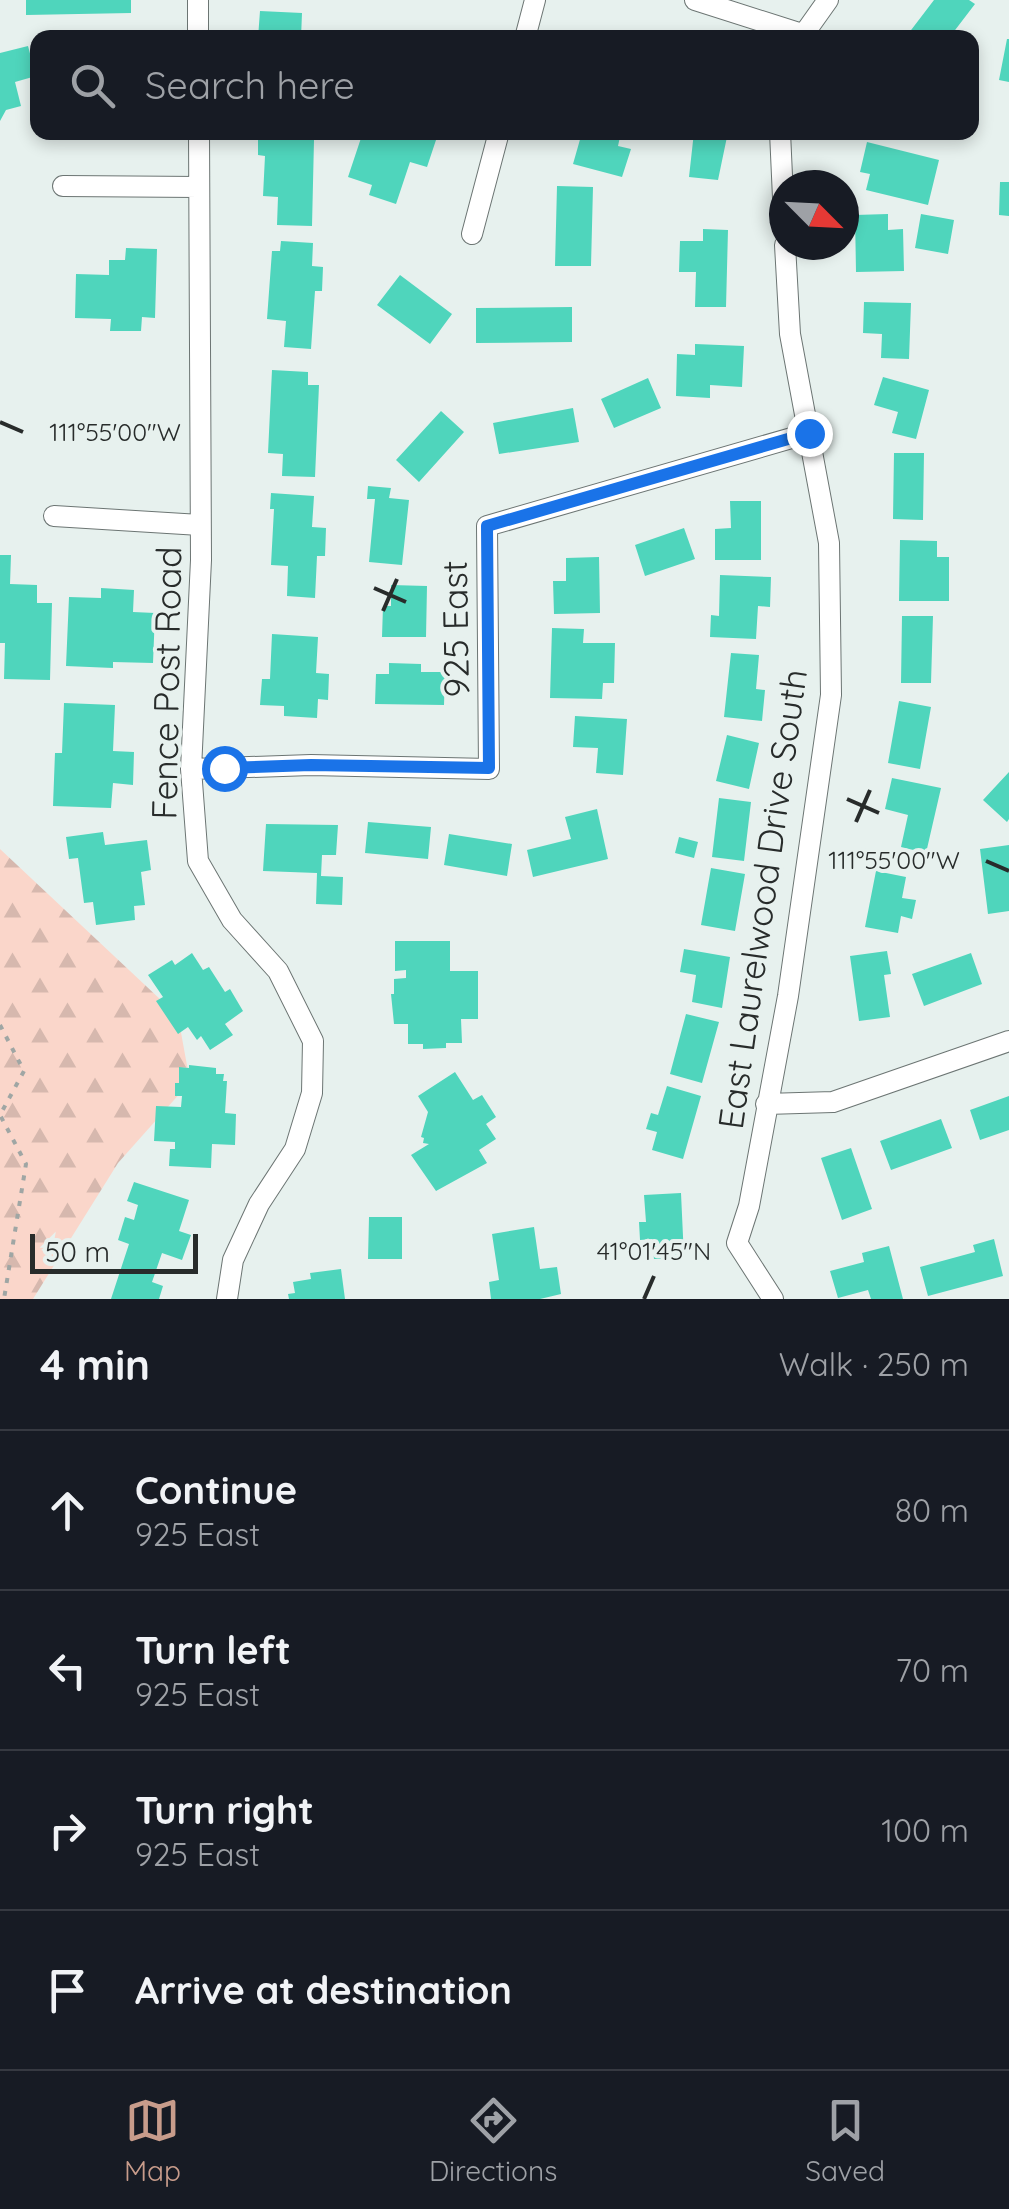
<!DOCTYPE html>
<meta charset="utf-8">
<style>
:root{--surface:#171b24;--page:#242831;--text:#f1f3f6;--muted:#9ea1a6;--line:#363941;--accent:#c89c8b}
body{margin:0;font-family:Quicksand,sans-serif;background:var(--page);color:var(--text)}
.compass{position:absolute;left:769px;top:170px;width:90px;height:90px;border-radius:50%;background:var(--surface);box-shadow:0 5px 15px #0003;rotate:114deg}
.scale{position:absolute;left:30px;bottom:25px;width:168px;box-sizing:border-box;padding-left:10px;border:5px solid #282c2b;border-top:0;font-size:28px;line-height:35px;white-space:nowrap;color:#282c2b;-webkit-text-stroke:8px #e7f1ee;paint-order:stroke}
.stop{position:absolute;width:30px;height:30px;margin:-22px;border:8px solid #1a73e8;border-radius:50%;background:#fff}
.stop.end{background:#1a73e8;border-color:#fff;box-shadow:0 2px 10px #0008}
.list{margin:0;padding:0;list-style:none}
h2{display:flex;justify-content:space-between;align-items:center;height:130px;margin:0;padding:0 40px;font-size:42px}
h2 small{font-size:32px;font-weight:400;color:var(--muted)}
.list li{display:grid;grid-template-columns:65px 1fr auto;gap:30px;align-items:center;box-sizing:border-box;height:160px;padding:0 40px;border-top:2px solid var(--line)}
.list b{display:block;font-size:38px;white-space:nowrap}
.list p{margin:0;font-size:32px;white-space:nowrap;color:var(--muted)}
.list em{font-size:32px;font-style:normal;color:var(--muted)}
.icon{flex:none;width:55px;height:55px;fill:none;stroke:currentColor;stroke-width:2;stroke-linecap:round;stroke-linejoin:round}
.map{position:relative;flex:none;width:1009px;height:1299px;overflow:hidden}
.search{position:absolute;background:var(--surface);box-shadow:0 5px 15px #0003;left:30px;right:30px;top:30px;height:110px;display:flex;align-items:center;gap:25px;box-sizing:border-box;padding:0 35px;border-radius:20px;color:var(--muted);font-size:38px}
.sheet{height:770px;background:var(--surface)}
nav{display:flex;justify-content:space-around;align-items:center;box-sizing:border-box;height:140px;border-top:2px solid var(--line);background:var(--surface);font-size:28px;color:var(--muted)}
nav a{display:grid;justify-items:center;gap:5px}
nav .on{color:var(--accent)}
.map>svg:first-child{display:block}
.forest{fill:url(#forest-firs)}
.building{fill:#4fd5bc}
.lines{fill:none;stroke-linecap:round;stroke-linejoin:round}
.minor-casing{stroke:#6c7573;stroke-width:22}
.path{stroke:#9fa6a4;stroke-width:4;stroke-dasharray:5 8;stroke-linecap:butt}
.minor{stroke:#fff;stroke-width:20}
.route{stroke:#1a73e8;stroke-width:12}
.ticks{fill:none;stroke:#282c2b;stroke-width:4}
.labels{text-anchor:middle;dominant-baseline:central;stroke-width:8;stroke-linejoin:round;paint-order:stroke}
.street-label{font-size:35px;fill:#282c2b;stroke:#e7f1ee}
.ticks-label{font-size:25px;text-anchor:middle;fill:#282c2b;stroke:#e7f1ee;stroke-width:8;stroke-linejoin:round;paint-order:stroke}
</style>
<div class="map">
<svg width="1009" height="1299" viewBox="0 0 1009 1299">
<defs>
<pattern id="forest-firs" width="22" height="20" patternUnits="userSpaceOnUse" patternTransform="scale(2.5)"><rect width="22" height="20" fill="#fad6ca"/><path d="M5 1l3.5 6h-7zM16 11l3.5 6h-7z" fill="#d6b8ae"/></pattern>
</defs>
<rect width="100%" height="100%" fill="#e7f1ee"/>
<path class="forest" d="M0,849L178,1016L190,1082L118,1163L33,1299H0Z"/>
<path class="building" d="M26,0H131V13L26,15Z
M934,0H969L975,4L949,38H905Z
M260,11L302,13L301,38H258Z
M1007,39H1009V82L999,80Z
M28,46L36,76L15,82L21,106L6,110L0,121V53Z
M268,132H309V140H314L312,226L277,225L278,197L263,196L265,156L258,155V140H268Z
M363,132L386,139L388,132H425L437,137L427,167L410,162L396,204L369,195L372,185L348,177Z
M571,132H621L618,146L631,149L622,177L573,164L581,136Z
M694,132H728L718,180L689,177Z
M867,142L939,160L928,205L866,190L870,174L860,172Z
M1000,182H1009V216L999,215Z
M557,186L593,187L591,266H555Z
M888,214V230L903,229L904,271L856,272L855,215Z
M921,214L954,220L948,254L915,248Z
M703,229L728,230L726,307H695L696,272H679L680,241H703Z
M281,241L313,243L312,266L323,267L322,291H315L311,349L284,347L286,321L267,319L272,251H280Z
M126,248L157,249L155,318L142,317L141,331H110L111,319L75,318L76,274L109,275V260H125Z
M400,275L452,314L430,344L377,305Z
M864,302L911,303L909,359L881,358L882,334L863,333Z
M572,307V342L476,343V308Z
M695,344L744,346L742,387L710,385V398L676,396L677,354L695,355Z
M272,370L308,372V385H319L315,477L282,476L283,454L268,453Z
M883,377L929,390L916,439L892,433L898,412L874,405Z
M648,378L661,408L614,428L601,399Z
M573,408L579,442L499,454L493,423Z
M441,411L464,432L419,482L396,460Z
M894,453H924L923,520L893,519Z
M368,486L391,488L389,498L409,500L402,565L369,562L375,499H367Z
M271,493L314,496L312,527L326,528L325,556H317L315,598L287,596L288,566L271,565L274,509H270Z
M730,501H761V560H715V529L731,528Z
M684,528L695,559L645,576L635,545Z
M900,540L937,541V557H949V601H899Z
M0,555H11L10,584L37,585V603H52L50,680L4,679L5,643H0Z
M599,557L600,613L554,614L553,581H566V558Z
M720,575L771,577L770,607L758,606L756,639L710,637L711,615L719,616Z
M391,585L427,586L426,637H382L383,606H391Z
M101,588L134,590L133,612L155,613L153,663L113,662V668L66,666L69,597L101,598Z
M902,616H933L931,683H901Z
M552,628L584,629L583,643H615L614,683H603L602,699L550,698Z
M272,634L318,637L316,673L329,674L328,700L318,699L317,718L284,716V706L260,705L262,679H270Z
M731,653L759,655L756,689L765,690L762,721L724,717Z
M389,663L421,664V672H445L444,705L375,704L376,674H389Z
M899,701L931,707L920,769L888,763Z
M64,703L115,705L113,751L134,752L133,785L113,783L111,808L53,806L55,753H62Z
M575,716L627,719L623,775L596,773L598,748L573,747Z
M727,735L759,743L749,789L716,781Z
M1009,772V819L1007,822L983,800Z
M892,778L941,788L926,853L901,847L908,815L885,809Z
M719,798L751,802L744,861L712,857Z
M597,809L608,859L533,877L527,850L571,839L565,817Z
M368,822L431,827L428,859L365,853Z
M266,824L338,825L336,855H322L321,876L343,877L342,905L316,904L317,873L263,871Z
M103,832L105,845L147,840L151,870L141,872L145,905L134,906L135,920L96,925L93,902L84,903L78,858L69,859L66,837Z
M449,834L512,844L507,876L444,865Z
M679,837L698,842L694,858L675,853Z
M1009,845V911L988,914L980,849Z
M711,868L745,874L735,931L701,925Z
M876,871L906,877L902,898L916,900L912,919L901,916L898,933L865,927Z
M395,941H450V971H478V1019H461L462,1043H446V1048L423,1049V1044H408V1024H394L391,994H394V979L406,978V970L395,971Z
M684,949L730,957L722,1008L692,1002L696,975L680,972Z
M887,951L891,974L884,975L890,1017L859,1021L850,956Z
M192,953L203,970L209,967L225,992L230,989L243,1011L225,1024L233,1035L210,1050L201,1036L197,1040L188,1027L178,1034L156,1001L163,997L148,975L172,960L175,965Z
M971,953L982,984L924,1006L912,974Z
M686,1014L719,1022L702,1083L670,1074Z
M189,1065L216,1068V1074H224L223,1081H227L225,1113L236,1114L235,1145L212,1144L211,1168L169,1166L170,1149H175V1142L154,1141L156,1106L181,1107L182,1096H175V1083H179V1067L189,1068Z
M455,1072L473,1100L482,1095L496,1117L486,1124L496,1139L479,1150L487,1163L436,1191L411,1155L429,1144L423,1143L424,1138L421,1137L428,1112L418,1096Z
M667,1086L701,1096L683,1159L652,1150L657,1132L646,1129L651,1113L658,1115Z
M1009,1096V1130L980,1140L970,1110Z
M941,1119L952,1148L891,1170L880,1141Z
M851,1148L872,1209L842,1220L821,1158Z
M134,1182L189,1200L179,1231L191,1235L182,1260L162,1253L152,1282L163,1286L159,1299H111L129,1244L118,1240L125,1217L134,1220L138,1205L127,1201Z
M681,1193L684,1258L654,1259L652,1239L640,1240L639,1222H646L644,1195Z
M369,1217H402V1259H368Z
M534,1227L540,1269L557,1267L561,1294L540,1299H491L489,1282L499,1280L492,1234Z
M994,1239L1003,1276L928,1296L920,1267L975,1252L973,1245Z
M889,1246L903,1299H871L868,1290L838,1298L830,1271L864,1262L862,1253Z
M341,1269L345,1299H289L288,1294L295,1293L293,1282L311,1279L310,1273Z"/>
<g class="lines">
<defs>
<path id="minor" d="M198,0V38
M695,0L802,34
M525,38L535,0
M801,38L828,0
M199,132L201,560L191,769L198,861L232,920L278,971L313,1041L312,1093L295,1149L259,1204L233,1260L227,1299
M780,132L784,220
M63,186L199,187
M472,234L499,132
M54,516L200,525
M191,769L311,765L489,769L487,526L809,433
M766,1104L833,1102L1009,1041
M773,1299L737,1243L749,1206L788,996L831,695L829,543L790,334L785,245"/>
</defs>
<use href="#minor" class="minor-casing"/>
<path class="path" d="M0,1025L24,1071L0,1115L26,1164L4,1299"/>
<use href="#minor" class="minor"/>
</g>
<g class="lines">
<path class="route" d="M224,768L311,765L489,768L487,526L809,433"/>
</g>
<path class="ticks" d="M0,422L23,432M374,588L406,602M383,611L397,579M847,799L879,813M856,822L870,790M986,861L1009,871M644,1299L654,1276"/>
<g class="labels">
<g class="street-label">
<text transform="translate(455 629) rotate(-91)">925 East</text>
<text transform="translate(166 683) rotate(-89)">Fence Post Road</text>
<text transform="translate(762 899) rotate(-82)">East Laurelwood Drive South</text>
</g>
</g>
<g class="ticks-label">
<text x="115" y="441">111°55'00"W</text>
<text x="894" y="869">111°55'00"W</text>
<text x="654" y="1260">41°01'45"N</text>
</g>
</svg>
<svg class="compass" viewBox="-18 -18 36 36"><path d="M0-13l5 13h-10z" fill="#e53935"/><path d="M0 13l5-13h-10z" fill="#9ea1a6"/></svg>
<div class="scale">50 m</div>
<div class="stop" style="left:224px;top:768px"></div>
<div class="stop end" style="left:809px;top:433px"></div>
<div class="search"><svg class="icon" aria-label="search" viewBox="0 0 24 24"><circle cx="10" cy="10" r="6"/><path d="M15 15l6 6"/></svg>Search here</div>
</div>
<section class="sheet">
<h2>4 min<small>Walk · 250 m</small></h2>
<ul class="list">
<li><svg class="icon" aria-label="ahead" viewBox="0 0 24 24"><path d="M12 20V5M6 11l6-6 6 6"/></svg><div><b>Continue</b><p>925 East</p></div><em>80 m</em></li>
<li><svg class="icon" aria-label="left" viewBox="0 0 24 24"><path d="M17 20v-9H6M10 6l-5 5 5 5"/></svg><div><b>Turn left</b><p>925 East</p></div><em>70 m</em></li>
<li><svg class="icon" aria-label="right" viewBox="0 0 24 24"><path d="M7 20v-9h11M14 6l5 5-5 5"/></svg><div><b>Turn right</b><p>925 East</p></div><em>100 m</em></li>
<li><svg class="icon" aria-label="arrive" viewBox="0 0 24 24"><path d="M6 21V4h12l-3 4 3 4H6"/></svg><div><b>Arrive at destination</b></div></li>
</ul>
</section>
<nav>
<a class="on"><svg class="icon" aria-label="map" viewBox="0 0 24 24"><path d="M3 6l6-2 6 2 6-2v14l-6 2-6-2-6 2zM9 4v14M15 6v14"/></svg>Map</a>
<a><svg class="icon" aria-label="directions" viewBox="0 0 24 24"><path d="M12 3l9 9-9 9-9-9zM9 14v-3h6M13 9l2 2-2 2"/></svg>Directions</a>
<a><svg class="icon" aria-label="saved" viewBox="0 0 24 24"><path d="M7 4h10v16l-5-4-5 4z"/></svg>Saved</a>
</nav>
